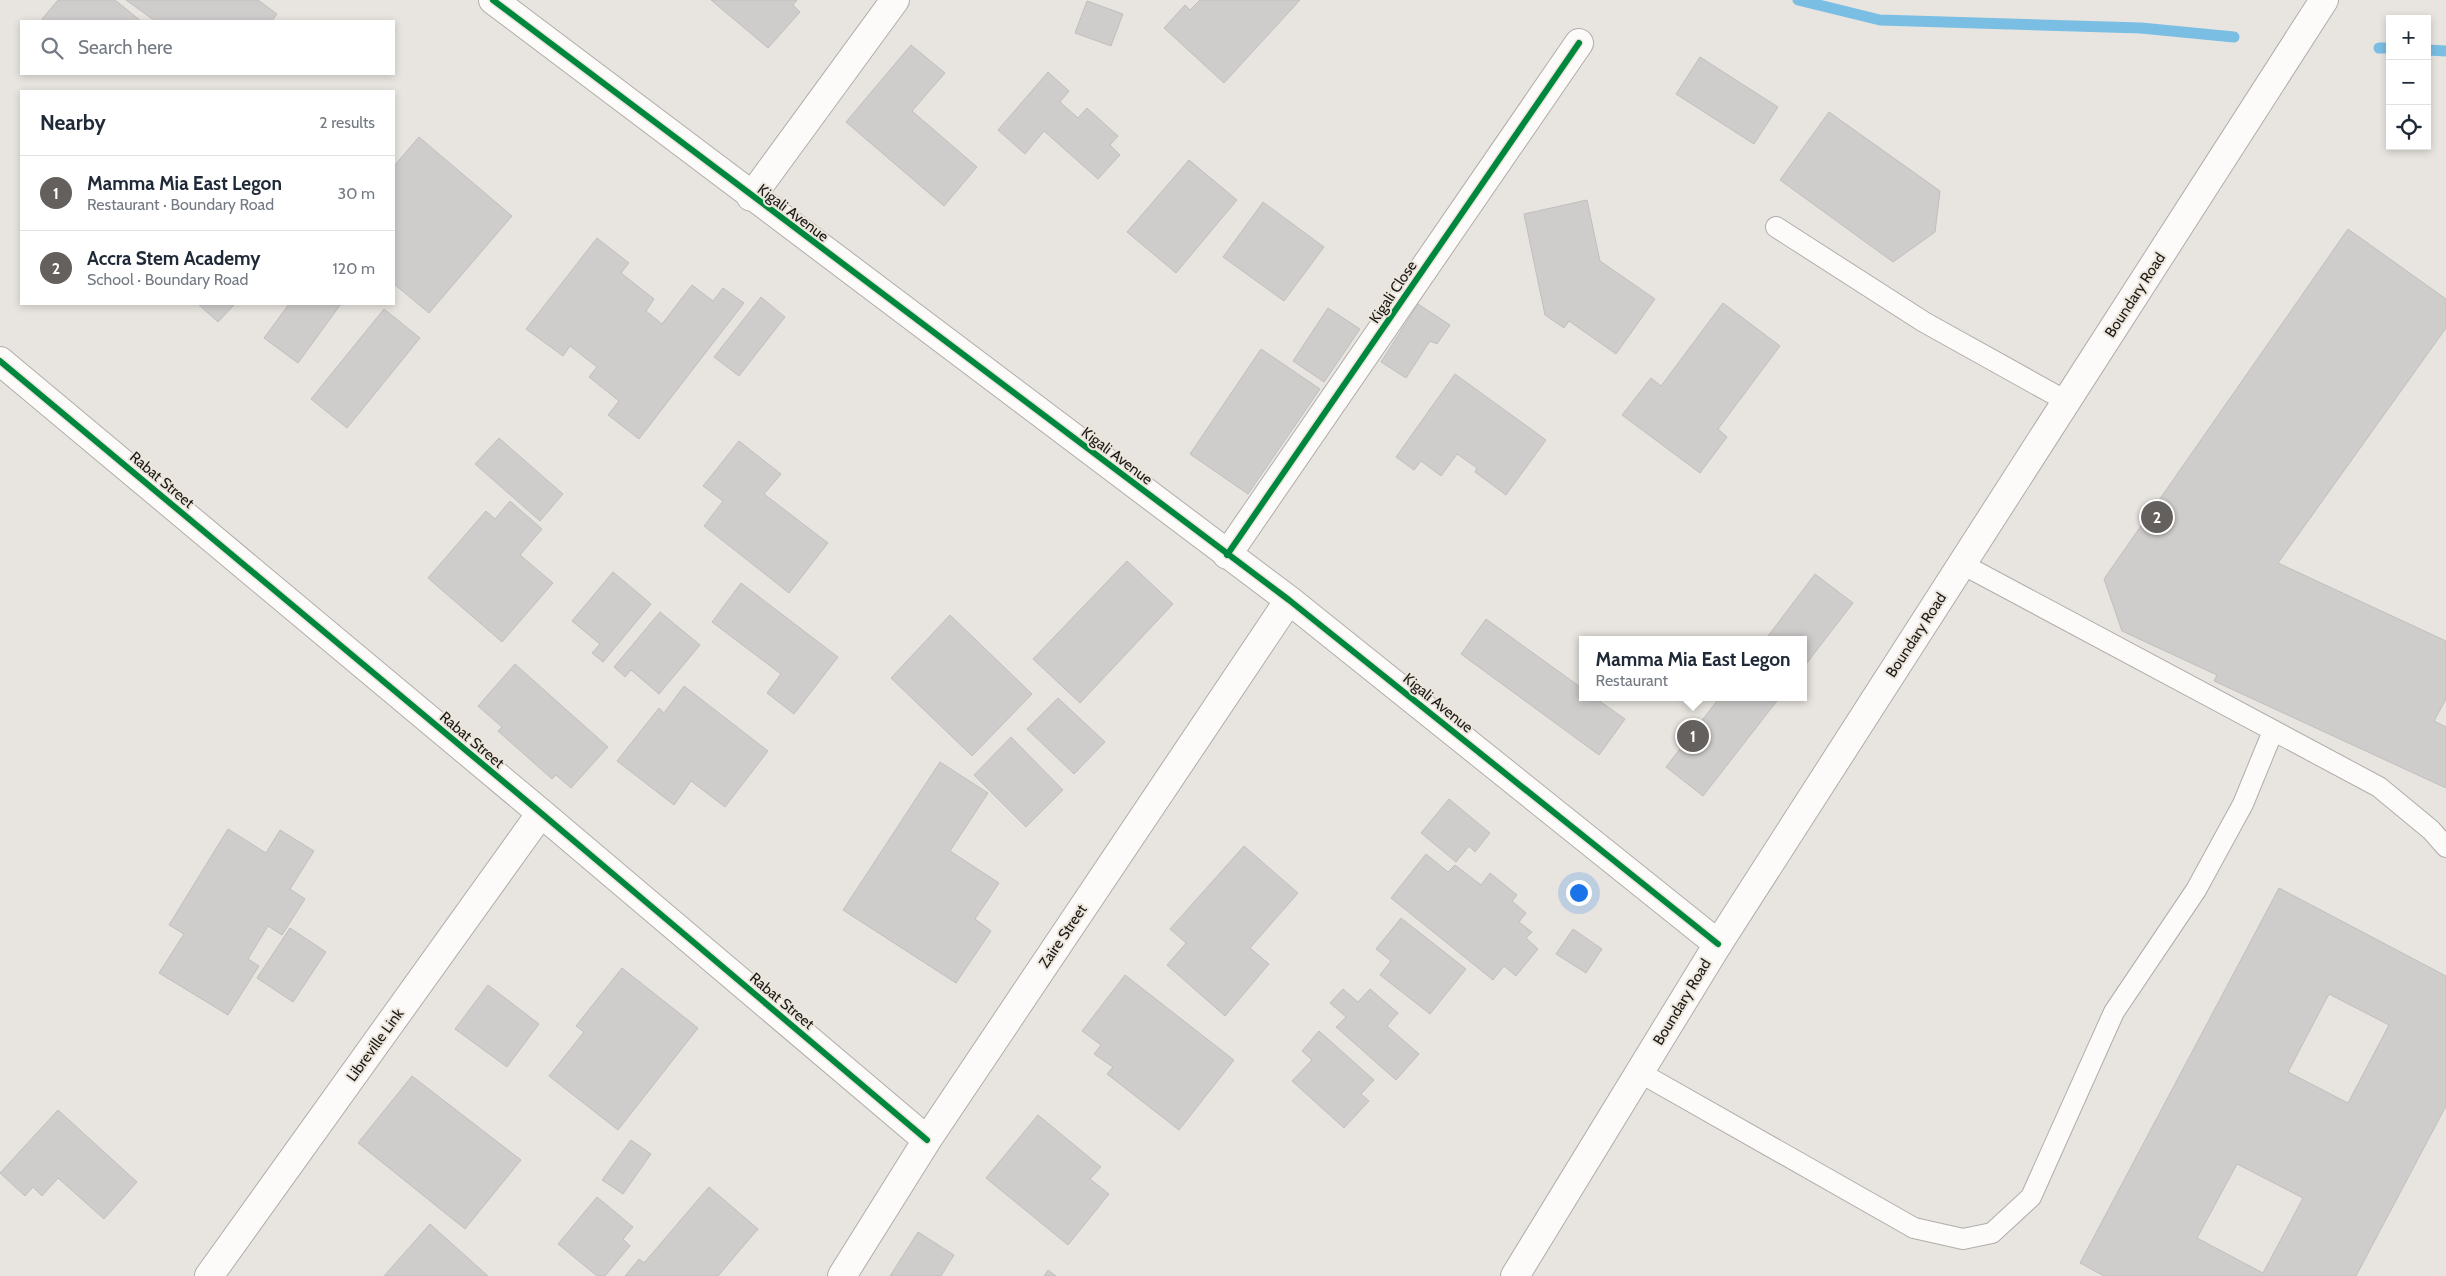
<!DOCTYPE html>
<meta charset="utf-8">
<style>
:root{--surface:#fff;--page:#f6f6f7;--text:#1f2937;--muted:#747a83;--line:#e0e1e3;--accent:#63605d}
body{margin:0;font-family:Cabin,sans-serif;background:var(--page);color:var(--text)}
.controls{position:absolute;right:15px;top:15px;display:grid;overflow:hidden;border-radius:0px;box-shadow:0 2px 8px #0003}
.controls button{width:45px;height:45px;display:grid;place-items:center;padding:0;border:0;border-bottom:1px solid var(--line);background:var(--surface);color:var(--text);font:25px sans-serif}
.you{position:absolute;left:1578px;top:892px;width:18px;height:18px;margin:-12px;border:4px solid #fff;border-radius:50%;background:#1a73e8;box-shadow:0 0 0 8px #1a73e833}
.badge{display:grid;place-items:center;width:32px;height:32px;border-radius:50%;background:var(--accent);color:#fff;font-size:16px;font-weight:700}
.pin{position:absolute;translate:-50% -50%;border:2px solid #fff;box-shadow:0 1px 5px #0006}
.popup{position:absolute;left:1579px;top:636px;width:228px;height:65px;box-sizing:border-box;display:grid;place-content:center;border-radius:0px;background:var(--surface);filter:drop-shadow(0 1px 4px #0005);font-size:16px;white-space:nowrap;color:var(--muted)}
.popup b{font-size:19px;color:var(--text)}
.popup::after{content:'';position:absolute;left:50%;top:100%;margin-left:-10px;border:10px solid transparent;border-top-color:var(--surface)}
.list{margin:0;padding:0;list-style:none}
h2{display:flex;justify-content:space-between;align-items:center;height:65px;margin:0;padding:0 20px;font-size:21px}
h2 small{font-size:16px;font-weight:400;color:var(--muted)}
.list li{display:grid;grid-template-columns:32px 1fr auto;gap:15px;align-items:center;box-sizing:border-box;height:75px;padding:0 20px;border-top:1px solid var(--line)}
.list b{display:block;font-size:19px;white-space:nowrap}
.list p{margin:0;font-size:16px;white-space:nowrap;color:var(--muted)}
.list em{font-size:16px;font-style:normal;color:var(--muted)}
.icon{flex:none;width:28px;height:28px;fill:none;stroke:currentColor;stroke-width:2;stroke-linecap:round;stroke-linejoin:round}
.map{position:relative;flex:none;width:2446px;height:1276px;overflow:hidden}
.search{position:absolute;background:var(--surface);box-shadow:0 2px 8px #0003;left:20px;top:20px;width:375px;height:55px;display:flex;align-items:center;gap:12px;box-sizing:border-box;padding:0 18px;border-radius:0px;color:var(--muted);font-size:19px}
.panel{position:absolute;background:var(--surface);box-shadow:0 2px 8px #0003;left:20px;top:90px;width:375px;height:215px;border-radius:0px}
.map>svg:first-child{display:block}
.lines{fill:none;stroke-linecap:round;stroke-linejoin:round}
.stream{stroke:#7bbee4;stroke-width:11}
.building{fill:#cfcdcc;stroke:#c0bfbe;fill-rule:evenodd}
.service-casing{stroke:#b0adaa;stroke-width:22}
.minor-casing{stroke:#b0adaa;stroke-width:30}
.secondary-casing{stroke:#b0adaa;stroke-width:30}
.service{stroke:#fcfbfa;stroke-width:20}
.minor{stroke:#fcfbfa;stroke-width:28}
.secondary{stroke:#fcfbfa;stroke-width:28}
.cycleway-casing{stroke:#ece6dc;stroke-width:9}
.cycleway{stroke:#00873e;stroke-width:6}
.labels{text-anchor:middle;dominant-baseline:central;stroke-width:4;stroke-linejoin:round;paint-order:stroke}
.street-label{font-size:15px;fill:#1c1916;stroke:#ece6dc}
</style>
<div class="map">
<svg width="2446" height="1276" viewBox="0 0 2446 1276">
<rect width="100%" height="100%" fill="#e8e5e0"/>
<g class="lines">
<path class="stream" d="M1798,0L1880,20L2141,28L2234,37
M2379,48H2390
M2427,50L2446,51"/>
</g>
<path class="building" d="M58,0H115L141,21H44L42,19Z
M126,0H258L277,14L272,21H155Z
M711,0H797L793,5L800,12L768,48Z
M1200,0H1300L1224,83L1164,28L1185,5L1190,10Z
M1087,1L1123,14L1111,46L1075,33Z
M911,45L945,73L912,111L977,167L944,206L846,122Z
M1700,57L1778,107L1754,144L1676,94Z
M1048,72L1069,91L1060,102L1078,118L1087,108L1118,136L1110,145L1120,155L1098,179L1044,131L1025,154L998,130Z
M1829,112L1940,191L1935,232L1893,262L1780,180Z
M419,137L512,216L429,313L394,284V166Z
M1189,160L1237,200L1176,273L1127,232Z
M1587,200L1600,261L1655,299L1616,354L1569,321L1564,328L1545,315L1524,214Z
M1263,202L1324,247L1284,301L1223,257Z
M2348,229L2446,299V328L2278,563L2446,641V699L2434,721L2446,727V788L2214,681L2217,675L2122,631L2104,579Z
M597,238L629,263L621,273L654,299L646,311L662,324L692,285L713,301L723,288L744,303L639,439L608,415L619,401L589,377L597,367L570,346L563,356L526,329Z
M761,297L785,317L739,376L714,357Z
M1723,303L1780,346L1718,429L1727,437L1700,473L1622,415L1651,378L1661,386Z
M198,304H235L218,322Z
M289,304H341L298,363L264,338Z
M1418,304L1450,325L1437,344L1430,341L1406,378L1381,362Z
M1328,308L1360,329L1324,382L1293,361Z
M384,309L420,338L347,428L311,399Z
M1261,349L1320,389L1248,494L1190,454Z
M1455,374L1546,440L1506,495L1475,472L1477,468L1457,454L1441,476L1421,461L1414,470L1396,457Z
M499,438L563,494L540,521L475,464Z
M739,441L781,474L764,494L828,543L789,593L704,526L723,501L703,486Z
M510,501L542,529L520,555L553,583L502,642L428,578L486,511L495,519Z
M1127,561L1173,604L1080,703L1033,659Z
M613,572L651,604L603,662L592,653L600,644L572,621Z
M1815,574L1853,603L1803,668V640H1765Z
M741,583L838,657L794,714L767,693L781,674L712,622Z
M660,612L700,645L659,694L631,670L625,677L614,667Z
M950,615L1032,694L972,756L891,678Z
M1486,619L1583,689V697H1594L1625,719L1599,755L1461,654Z
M515,664L608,747L571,788L556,775L552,779L498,731L502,727L478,706Z
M684,686L768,751L725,807L691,781L674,805L617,761L659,708L664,713Z
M1720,697H1780L1703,796L1666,767Z
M1058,698L1105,742L1074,774L1027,729Z
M1011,737L1063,790L1026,827L974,775Z
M940,762L988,793L950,851L999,883L975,919L991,931L956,983L843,910Z
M1449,799L1490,833L1475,852L1469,846L1456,862L1421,833Z
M228,829L266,853L280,830L314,851L290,889L305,899L282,935L268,926L248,959L259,966L228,1015L159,973L184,934L169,925Z
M1244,846L1298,893L1250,948L1269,964L1225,1016L1167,965L1186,943L1170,929Z
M1426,854L1448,872L1455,865L1481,885L1490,873L1517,895L1512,901L1526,913L1519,922L1532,932L1526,938L1538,949L1516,976L1504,966L1493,980L1391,898Z
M2279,888L2446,976V1106L2356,1276H2104L2080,1263ZM2329,994L2389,1025L2348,1103L2288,1072ZM2237,1164L2303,1198L2263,1273L2197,1238Z
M1401,918L1466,969L1430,1014L1380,975L1391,961L1376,949Z
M290,928L326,952L293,1002L257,978Z
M1573,929L1602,949L1586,973L1556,954Z
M622,968L698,1028L618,1130L549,1076L584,1032L576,1026Z
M1125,975L1234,1060L1179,1130L1107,1074L1113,1067L1094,1054L1101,1045L1082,1031Z
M488,985L539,1024L507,1067L455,1029Z
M1343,989L1358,1002L1370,989L1398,1013L1387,1026L1419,1054L1396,1080L1336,1027L1346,1017L1330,1003Z
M1319,1031L1374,1080L1361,1094L1369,1101L1344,1128L1292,1081L1312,1060L1302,1051Z
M412,1076L521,1160L465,1229L358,1143Z
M58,1110L137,1182L104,1219L58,1178L42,1196L33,1187L25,1196L0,1173Z
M1038,1115L1101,1167L1090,1179L1109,1194L1068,1245L986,1178Z
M631,1140L651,1154L623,1194L602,1180Z
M709,1187L758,1229L718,1276H625L639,1259L644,1263Z
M597,1197L633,1227L623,1239L630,1246L605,1276H597L558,1244Z
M430,1224L488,1276H384Z
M918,1232L954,1255L941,1276H890Z
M1048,1270L1056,1276H1044Z"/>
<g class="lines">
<defs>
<path id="service" d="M1776,227L1924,322L2066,401
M1962,564L2379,787L2431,830L2446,847
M1639,1072L1914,1228L1963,1239L1992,1233L2031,1197L2114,1012L2196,890L2243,804L2273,731"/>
<path id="minor" d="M493,0L1289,600L1718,944
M751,197L895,0
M0,361L541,813L927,1140
M1227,555L1579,43
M209,1276L541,813
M842,1276L927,1140L1289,600"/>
<path id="secondary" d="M1515,1276L1718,944L2324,0"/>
</defs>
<use href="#service" class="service-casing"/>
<use href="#minor" class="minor-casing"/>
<use href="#secondary" class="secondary-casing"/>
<use href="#service" class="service"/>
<use href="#minor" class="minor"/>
<use href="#secondary" class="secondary"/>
<defs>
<path id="cycleway" d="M493,0L1289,600L1718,944
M0,361L541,813L927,1140
M1227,555L1579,43"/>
</defs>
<use href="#cycleway" class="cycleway-casing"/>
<use href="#cycleway" class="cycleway"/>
</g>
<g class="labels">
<g class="street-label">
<text transform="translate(793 213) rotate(37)">Kigali Avenue</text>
<text transform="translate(1393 292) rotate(-56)">Kigali Close</text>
<text transform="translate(2135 295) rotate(-57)">Boundary Road</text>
<text transform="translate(1117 456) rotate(37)">Kigali Avenue</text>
<text transform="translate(162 480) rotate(40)">Rabat Street</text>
<text transform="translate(1916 635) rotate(-57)">Boundary Road</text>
<text transform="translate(1438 703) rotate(39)">Kigali Avenue</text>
<text transform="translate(472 740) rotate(40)">Rabat Street</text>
<text transform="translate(1063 936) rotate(-56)">Zaire Street</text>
<text transform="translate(782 1001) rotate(40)">Rabat Street</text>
<text transform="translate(1682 1002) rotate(-59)">Boundary Road</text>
<text transform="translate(375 1045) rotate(-54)">Libreville Link</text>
</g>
</g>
</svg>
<div class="controls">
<button>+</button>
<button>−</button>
<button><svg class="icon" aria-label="locate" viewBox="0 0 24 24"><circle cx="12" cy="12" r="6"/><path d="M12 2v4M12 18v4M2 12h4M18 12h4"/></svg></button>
</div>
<div class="you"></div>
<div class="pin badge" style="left:1693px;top:736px">1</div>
<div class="popup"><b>Mamma Mia East Legon</b>Restaurant</div>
<div class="pin badge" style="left:2157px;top:517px">2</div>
<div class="search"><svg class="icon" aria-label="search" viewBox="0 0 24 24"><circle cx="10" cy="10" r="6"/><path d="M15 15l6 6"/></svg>Search here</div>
<section class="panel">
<h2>Nearby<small>2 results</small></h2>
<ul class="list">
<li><span class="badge">1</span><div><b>Mamma Mia East Legon</b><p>Restaurant · Boundary Road</p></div><em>30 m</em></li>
<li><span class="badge">2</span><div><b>Accra Stem Academy</b><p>School · Boundary Road</p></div><em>120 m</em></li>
</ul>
</section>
</div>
